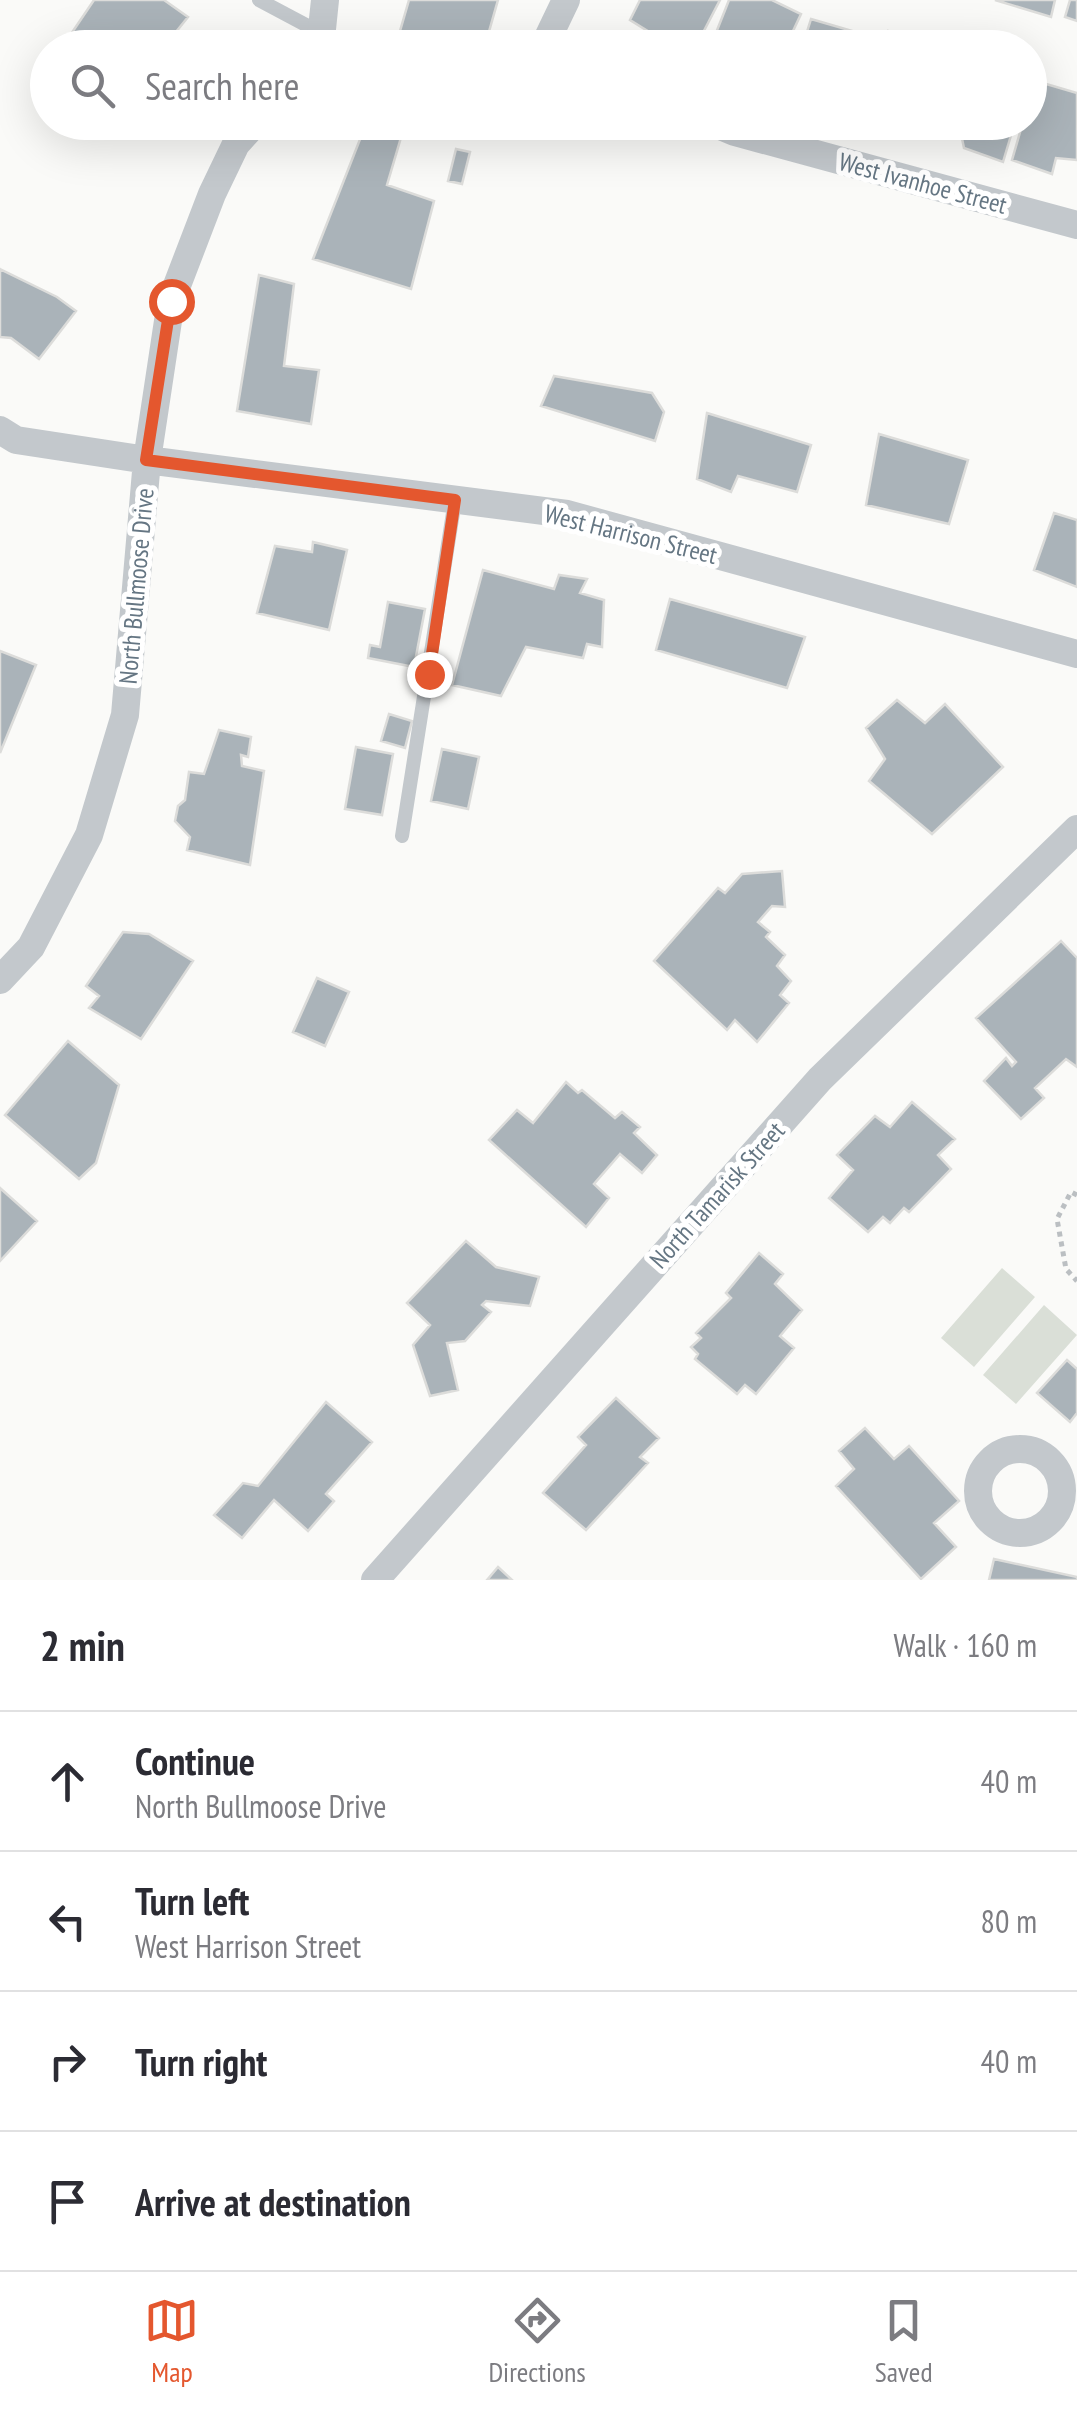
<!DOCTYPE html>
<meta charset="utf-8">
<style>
:root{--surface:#fff;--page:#f2f2f3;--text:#2b2b33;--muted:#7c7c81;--line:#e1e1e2;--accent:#e4572e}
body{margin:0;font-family:"PT Sans Narrow",sans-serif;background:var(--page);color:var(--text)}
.stop{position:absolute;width:30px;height:30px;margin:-22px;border:8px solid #e4572e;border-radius:50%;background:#fff}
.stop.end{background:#e4572e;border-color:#fff;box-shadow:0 2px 10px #0008}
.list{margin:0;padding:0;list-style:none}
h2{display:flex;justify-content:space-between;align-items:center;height:130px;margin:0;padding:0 40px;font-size:42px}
h2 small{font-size:32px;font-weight:400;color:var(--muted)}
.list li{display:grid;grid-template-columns:65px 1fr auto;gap:30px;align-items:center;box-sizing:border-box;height:140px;padding:0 40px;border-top:2px solid var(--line)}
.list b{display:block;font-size:38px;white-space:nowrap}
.list p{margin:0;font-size:32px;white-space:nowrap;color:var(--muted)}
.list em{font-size:32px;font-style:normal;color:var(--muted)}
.icon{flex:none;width:55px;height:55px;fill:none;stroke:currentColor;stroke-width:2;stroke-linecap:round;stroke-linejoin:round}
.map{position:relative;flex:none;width:1077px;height:1580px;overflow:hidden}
.search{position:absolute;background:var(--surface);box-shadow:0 10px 40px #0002;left:30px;right:30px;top:30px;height:110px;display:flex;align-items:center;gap:25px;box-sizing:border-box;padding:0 35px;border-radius:55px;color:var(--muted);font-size:38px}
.sheet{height:690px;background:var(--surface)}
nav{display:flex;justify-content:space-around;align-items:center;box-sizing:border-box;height:140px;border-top:2px solid var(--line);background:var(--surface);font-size:28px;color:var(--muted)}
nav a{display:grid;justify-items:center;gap:5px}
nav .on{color:var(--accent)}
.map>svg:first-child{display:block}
.green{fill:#dadfd7}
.building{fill:#aab3b9;stroke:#dcdcda;stroke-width:2.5}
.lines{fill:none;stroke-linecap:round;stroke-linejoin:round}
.path{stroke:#bbbfc2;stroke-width:5;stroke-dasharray:5 5;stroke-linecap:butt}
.service{stroke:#c3c8cc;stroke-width:14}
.minor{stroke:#c3c8cc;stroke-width:28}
.route{stroke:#e4572e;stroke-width:12}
.labels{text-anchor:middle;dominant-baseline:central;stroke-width:10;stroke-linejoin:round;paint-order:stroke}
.street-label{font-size:25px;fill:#657683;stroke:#fff}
</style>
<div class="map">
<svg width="1077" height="1580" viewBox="0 0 1077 1580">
<rect width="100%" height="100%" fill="#fafaf8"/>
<path class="green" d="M1002,1268L1035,1297L974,1367L941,1338Z
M1044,1305L1077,1335L1016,1404L983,1375Z"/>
<path class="building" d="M94,0H164L188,17L163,48H87L71,34Z
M409,0H498L488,35L479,48H425L398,38Z
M640,0H720L695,48L653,46L654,35L630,20Z
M729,0H772L801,14L785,48H710Z
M995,0H1055L1051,17Z
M1070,0H1077V21L1065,17Z
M811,19L873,37L870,48H802Z
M888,31L941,48H883Z
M1036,81L1077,93V160L1056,158L1052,174L1012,160L1023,122H1030V102Z
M874,122H930L899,129Z
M941,122H1015L1003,162L964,148L961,134L940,127Z
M366,124L402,134L387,185L434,201L411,289L313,259Z
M456,149L470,152L462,184L448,181Z
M0,269L57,297L76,311L39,359L11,338L0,337Z
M259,275L294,284L284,366L319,370L311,424L237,411Z
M554,376L652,393L664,412L655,441L541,406Z
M707,413L811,445L797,492L738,476L731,492L697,479Z
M879,434L968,460L949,524L866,505Z
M1054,513L1077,520V587L1034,570Z
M313,542L347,550L329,630L257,613L275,546L312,552Z
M483,570L554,589L559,575L587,579L580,593L604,600L602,647L587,644L583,658L526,647L501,696L452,685Z
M670,599L805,637L787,688L656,650Z
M388,602L425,609L414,667L368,658L370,645L380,647Z
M0,651L36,665L0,753Z
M897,700L925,723L945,704L1003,767L932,834L869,781L885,759L866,728Z
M389,714L412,721L405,748L381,741Z
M219,730L251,737L248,757L241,755L242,766L264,771L250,865L187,850L190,837L175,821L178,806L185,800L189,772L204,774Z
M356,747L393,754L382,815L345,809Z
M442,749L479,757L468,809L431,801Z
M782,871L785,907L772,906L758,922L770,932L766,937L785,955L777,966L791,981L780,995L789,1003L757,1042L735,1020L727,1030L654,961L718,888L725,893L742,874Z
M123,932L149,934L193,961L141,1039L89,1008L99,996L86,986Z
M1061,941L1077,958V1067L1066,1059L1035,1088L1044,1098L1021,1119L984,1081L1006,1058L1012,1066L1016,1062L976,1018Z
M317,978L349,992L325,1046L293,1032Z
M68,1041L119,1085L96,1163L79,1179L5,1115Z
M566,1082L578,1093L582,1090L615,1118L622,1112L640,1127L634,1133L657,1155L642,1173L620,1154L594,1184L609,1198L586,1227L489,1140L517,1110L533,1123Z
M912,1102L955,1139L938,1155L951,1169L909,1212L904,1208L890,1223L883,1217L868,1232L829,1198L853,1170L837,1155L875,1116L890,1127Z
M0,1188L37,1221L0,1261Z
M466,1241L496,1267L539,1277L530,1306L486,1301L482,1305L491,1312L465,1341L447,1343L458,1390L430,1396L413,1345L430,1325L407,1303Z
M759,1253L783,1274L775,1284L802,1310L780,1336L794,1348L756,1394L745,1385L737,1394L695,1359L698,1354L691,1347L701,1338L696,1333L731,1298L726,1293Z
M1067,1360L1077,1369V1413L1070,1422L1037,1393Z
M616,1398L659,1438L640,1457L648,1463L586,1530L543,1493L586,1445L578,1437Z
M326,1402L372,1442L326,1494L334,1501L308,1531L274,1500L242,1538L214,1515L243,1483L258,1486Z
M865,1428L894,1459L909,1446L959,1501L934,1523L956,1547L921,1579L836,1486L854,1469L839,1451Z
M994,1559L1077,1577V1580H989Z
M498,1567L512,1580H487Z"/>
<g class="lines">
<path class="path" d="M1077,1195L1071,1192L1057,1219L1066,1269L1077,1281"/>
<path class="service" d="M259,0L321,33
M402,836L455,500"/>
<path class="minor" d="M320,48L325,0
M543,48L566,0
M711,122L735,132L1077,225
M0,430L16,440L147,460L567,514L1077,654
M0,980L31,947L89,835L125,715L147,460L171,301L212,194L236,144L256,122
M978 1491a42 42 0 1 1 84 0a42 42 0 1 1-84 0Z
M375,1580L820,1079L1077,829"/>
</g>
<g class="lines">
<path class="route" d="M171,301L146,460L455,500L429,674"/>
</g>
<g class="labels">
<g class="street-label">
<text transform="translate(923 183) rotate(15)">West Ivanhoe Street</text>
<text transform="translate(631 534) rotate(14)">West Harrison Street</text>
<text transform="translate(136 586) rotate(-85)">North Bullmoose Drive</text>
<text transform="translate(717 1195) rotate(-48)">North Tamarisk Street</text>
</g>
</g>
</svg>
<div class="stop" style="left:171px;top:301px"></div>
<div class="stop end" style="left:429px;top:674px"></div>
<div class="search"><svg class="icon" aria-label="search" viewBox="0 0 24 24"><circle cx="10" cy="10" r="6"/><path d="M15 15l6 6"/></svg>Search here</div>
</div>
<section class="sheet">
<h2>2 min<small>Walk · 160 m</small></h2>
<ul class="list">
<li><svg class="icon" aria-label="ahead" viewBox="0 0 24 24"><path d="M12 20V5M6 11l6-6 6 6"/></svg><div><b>Continue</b><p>North Bullmoose Drive</p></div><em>40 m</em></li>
<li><svg class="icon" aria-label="left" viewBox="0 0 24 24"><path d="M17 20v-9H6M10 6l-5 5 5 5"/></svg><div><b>Turn left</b><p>West Harrison Street</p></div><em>80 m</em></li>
<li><svg class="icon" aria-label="right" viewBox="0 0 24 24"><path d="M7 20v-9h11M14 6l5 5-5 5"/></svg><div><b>Turn right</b></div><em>40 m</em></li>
<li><svg class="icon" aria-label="arrive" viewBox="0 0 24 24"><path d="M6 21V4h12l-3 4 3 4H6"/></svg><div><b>Arrive at destination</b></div></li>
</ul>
</section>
<nav>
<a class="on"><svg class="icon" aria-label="map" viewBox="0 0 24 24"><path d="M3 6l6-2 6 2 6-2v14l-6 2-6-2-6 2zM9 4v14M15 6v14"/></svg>Map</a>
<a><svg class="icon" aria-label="directions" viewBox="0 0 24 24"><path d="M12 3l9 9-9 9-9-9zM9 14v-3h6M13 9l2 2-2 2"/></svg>Directions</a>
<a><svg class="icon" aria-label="saved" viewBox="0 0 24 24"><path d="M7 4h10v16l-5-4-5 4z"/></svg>Saved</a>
</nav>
